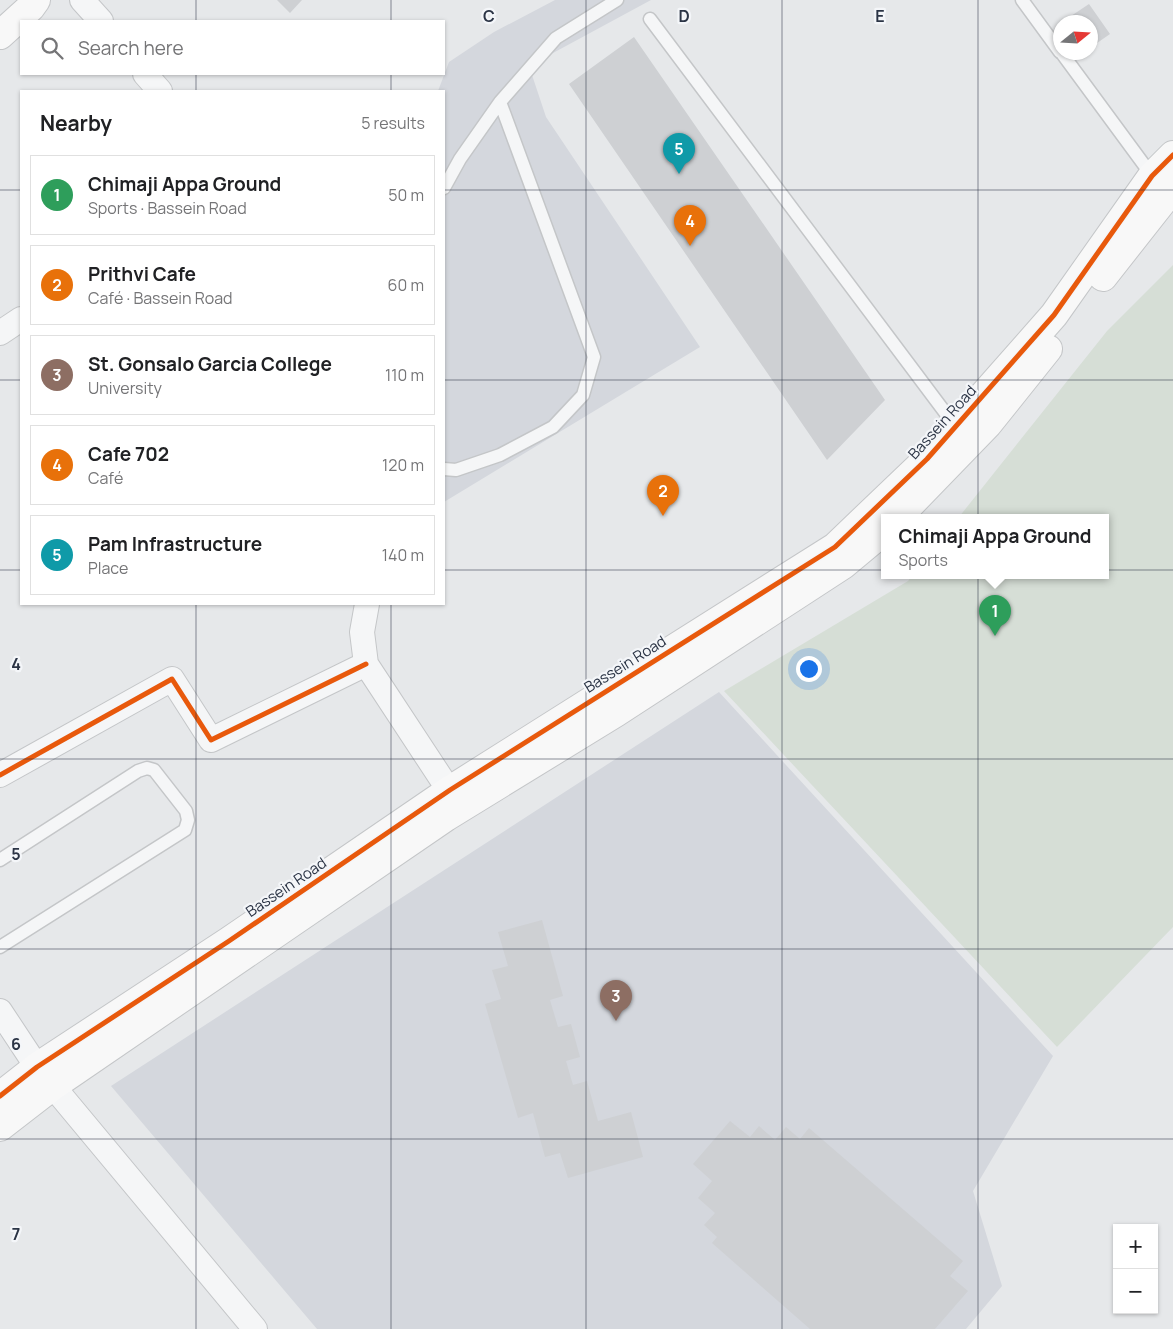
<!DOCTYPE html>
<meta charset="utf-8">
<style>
:root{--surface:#fff;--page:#f2f2f2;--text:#202124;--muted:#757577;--line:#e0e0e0;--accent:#b45309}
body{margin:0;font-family:Manrope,sans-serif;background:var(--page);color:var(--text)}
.controls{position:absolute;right:15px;bottom:15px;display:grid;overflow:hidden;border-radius:0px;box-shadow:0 1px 4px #0004}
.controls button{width:45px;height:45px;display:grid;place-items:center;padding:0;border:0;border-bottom:1px solid var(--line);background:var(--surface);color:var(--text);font:25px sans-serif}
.compass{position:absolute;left:1053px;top:15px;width:45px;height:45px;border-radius:50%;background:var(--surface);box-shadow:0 1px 4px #0004;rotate:72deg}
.you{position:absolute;left:808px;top:668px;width:18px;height:18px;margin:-12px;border:4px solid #fff;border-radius:50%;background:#1a73e8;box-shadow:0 0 0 8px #1a73e833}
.badge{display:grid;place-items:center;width:32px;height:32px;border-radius:50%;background:var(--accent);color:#fff;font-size:16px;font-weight:700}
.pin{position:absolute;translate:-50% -41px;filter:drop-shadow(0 1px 2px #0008)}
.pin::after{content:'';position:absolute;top:26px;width:18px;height:15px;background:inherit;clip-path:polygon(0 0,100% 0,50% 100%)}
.popup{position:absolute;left:881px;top:514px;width:228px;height:65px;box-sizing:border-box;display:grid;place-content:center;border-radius:0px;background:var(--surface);filter:drop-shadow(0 1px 4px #0005);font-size:16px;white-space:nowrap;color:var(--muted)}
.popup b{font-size:19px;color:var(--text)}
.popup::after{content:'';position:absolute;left:50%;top:100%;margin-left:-10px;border:10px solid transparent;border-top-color:var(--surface)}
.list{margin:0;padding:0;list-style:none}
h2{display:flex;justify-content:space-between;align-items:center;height:65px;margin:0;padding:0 20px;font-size:21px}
h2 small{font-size:16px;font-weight:400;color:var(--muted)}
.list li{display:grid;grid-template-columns:32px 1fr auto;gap:15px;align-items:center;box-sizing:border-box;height:80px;margin:0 10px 10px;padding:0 10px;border:1px solid var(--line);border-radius:0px}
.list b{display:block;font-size:19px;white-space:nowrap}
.list p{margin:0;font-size:16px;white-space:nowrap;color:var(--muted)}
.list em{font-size:16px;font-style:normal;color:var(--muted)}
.icon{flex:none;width:28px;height:28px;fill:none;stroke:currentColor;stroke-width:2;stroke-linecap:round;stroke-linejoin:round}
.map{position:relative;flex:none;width:1173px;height:1329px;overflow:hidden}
.search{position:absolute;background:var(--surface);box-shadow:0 1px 4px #0004;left:20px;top:20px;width:425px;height:55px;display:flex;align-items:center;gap:12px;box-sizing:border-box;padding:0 18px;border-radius:0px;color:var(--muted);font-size:19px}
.panel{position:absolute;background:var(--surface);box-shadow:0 1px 4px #0004;left:20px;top:90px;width:425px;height:515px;border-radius:0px}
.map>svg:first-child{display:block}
.built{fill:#d4d7dd}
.green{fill:#d6ded6}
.building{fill:#ced0d3}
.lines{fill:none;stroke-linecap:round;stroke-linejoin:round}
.lane-casing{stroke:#c4c6c8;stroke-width:15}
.street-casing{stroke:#c4c6c8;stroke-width:26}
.secondary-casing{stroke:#c4c6c8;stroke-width:30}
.lane{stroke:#f5f6f7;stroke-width:12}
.street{stroke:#f5f6f7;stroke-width:24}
.secondary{stroke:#f8f8f8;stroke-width:28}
.cycleway-casing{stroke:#f4f6f9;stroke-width:8}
.cycleway{stroke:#e8590c;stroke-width:5}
.grid{fill:none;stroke:#2b3445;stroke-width:1;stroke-opacity:0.55}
.labels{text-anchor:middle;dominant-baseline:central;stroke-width:4.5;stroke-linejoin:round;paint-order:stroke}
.street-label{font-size:15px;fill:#2b3445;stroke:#f4f6f9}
.grid-label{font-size:16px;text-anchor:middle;font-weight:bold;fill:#2b3445;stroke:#f4f6f9;stroke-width:4.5;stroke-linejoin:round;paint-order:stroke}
</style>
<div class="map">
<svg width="1173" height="1329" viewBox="0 0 1173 1329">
<rect width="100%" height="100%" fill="#e6e8ea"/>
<path class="built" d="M555,0H651L529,66L546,117L700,347L444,502V91H438L449,62L494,32Z
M719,692L1053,1056L973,1191L1002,1286L966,1329H317L111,1086Z"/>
<path class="green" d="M1173,265V927L1057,1047L724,691L908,581L913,575H1105V517H959L1107,331Z"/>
<path class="building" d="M277,0H302L290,13Z
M1089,4L1110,34L1090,48V22H1062Z
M634,37L885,400L827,460L569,84Z
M542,920L563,996L550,1000L558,1027L571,1024L580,1057L566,1061L573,1085L587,1081L598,1121L631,1112L643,1157L568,1178L560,1153L545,1157L533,1113L518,1118L485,1004L501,999L492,970L508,966L498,932Z
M730,1121L750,1137L759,1126L775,1140L786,1127L800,1139L809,1128L963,1261L950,1276L968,1291L935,1329H810L712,1243L717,1237L704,1225L715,1213L698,1198L712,1181L693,1164Z"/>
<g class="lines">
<defs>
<path id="lane" d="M1022,0L1060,52
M650,19L956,427
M1061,52L1153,177
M444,188L460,159L500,102L556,38L617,0
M444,469L456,470L500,455L553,427L583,395L594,357L500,102
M0,860L138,771L147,768L154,770L186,811L188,820L185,830L0,947"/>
<path id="street" d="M82,0L101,21
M145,74L160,91
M0,333L21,319
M367,604L362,632L366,664L460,807
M0,775L172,679L211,740L366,664
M0,1011L37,1067L255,1329"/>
<path id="secondary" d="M0,35L31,7L36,0
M1103,277L1173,188
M898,517L988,424L1048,349
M0,1096L37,1067L229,941L450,790L835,547L927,459L1054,315L1152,176L1173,155
M0,1127L53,1086L446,817L617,712L843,565L885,530"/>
</defs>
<use href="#lane" class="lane-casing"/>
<use href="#street" class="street-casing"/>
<use href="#secondary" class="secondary-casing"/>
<use href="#lane" class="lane"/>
<use href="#street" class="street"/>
<use href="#secondary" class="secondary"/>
<defs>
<path id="cycleway" d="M0,775L172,679L211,740L366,664
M0,1096L37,1067L229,941L450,790L835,547L927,459L1054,315L1152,176L1173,155"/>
</defs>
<use href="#cycleway" class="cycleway-casing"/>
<use href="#cycleway" class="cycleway"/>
</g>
<path class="grid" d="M196,0V21M391,0V21M586,0V1329M782,0V1329M978,0V1329M196,74V91M391,74V91M0,190H21M444,190H1173M0,380H21M444,380H1173M0,570H21M444,570H1173M196,604V1329M391,604V1329M0,759H1173M0,949H1173M0,1139H1173"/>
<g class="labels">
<g class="street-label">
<text transform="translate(942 422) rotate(-48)">Bassein Road</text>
<text transform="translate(625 664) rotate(-32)">Bassein Road</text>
<text transform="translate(286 887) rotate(-34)">Bassein Road</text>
</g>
</g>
<g class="grid-label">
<text x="489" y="22">C</text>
<text x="684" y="22">D</text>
<text x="880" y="22">E</text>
<text x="16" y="670">4</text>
<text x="16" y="860">5</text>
<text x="16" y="1050">6</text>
<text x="16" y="1240">7</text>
</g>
</svg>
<div class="controls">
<button>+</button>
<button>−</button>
</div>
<svg class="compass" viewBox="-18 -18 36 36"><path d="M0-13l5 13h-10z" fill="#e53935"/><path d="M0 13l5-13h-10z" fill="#757577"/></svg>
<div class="you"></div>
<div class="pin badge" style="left:995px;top:636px;background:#2e9e5b">1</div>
<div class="popup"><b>Chimaji Appa Ground</b>Sports</div>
<div class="pin badge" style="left:663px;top:516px;background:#e8710a">2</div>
<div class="pin badge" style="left:616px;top:1021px;background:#8d6e63">3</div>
<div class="pin badge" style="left:690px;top:246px;background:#e8710a">4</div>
<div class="pin badge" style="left:679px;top:174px;background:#0f9aa8">5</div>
<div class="search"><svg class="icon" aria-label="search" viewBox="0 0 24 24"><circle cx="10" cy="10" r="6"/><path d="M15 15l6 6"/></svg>Search here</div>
<section class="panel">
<h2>Nearby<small>5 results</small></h2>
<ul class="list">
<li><span class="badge" style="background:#2e9e5b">1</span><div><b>Chimaji Appa Ground</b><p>Sports · Bassein Road</p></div><em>50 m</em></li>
<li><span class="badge" style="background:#e8710a">2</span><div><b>Prithvi Cafe</b><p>Café · Bassein Road</p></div><em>60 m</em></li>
<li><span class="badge" style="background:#8d6e63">3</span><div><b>St. Gonsalo Garcia College</b><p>University</p></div><em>110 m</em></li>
<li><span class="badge" style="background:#e8710a">4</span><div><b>Cafe 702</b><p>Café</p></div><em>120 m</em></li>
<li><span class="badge" style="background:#0f9aa8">5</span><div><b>Pam Infrastructure</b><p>Place</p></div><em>140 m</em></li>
</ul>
</section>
</div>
